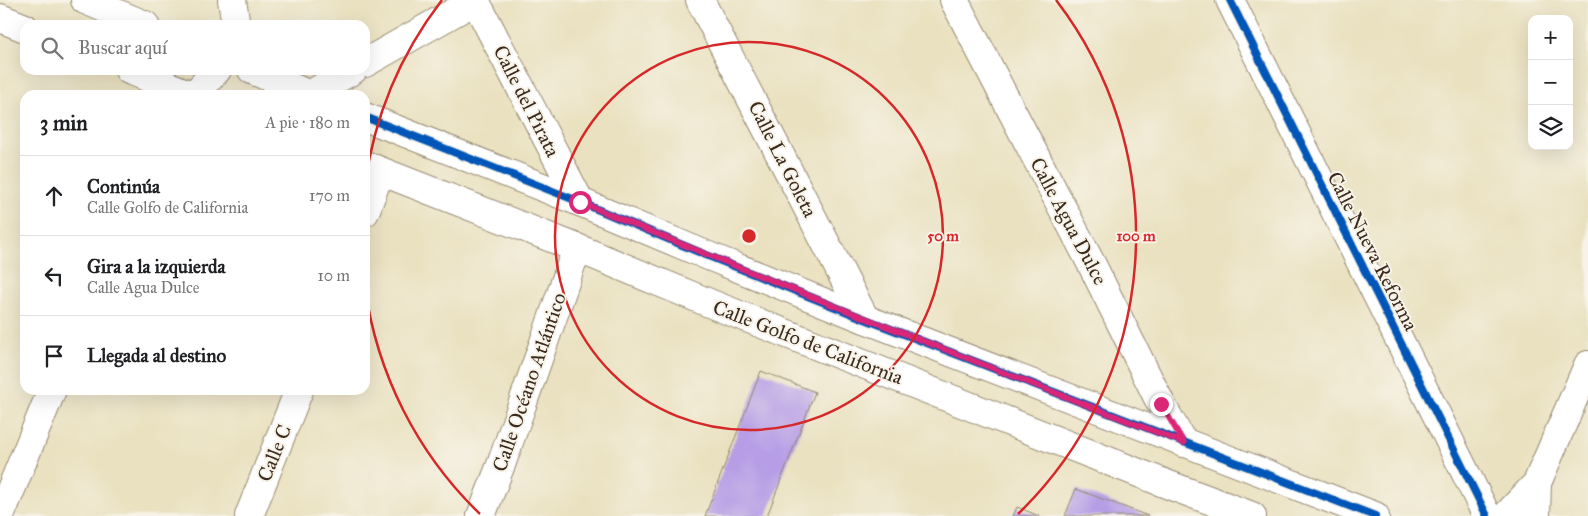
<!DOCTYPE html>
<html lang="es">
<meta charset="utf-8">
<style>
:root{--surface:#fff;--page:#f6f6f6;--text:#202124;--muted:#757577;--line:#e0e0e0}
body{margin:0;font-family:"IM FELL Great Primer",serif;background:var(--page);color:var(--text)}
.controls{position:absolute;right:15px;top:15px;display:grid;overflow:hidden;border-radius:10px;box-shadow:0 5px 20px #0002}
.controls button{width:45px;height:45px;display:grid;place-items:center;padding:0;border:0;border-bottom:1px solid var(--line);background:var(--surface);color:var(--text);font:25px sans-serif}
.stop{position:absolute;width:15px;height:15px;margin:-11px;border:4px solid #db2777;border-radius:50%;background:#fff}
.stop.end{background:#db2777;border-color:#fff;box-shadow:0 1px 5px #0008}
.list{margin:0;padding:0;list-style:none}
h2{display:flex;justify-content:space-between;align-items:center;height:65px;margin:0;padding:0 20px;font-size:21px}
h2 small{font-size:16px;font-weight:400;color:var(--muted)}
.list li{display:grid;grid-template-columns:32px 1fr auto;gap:15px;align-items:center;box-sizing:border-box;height:80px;padding:0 20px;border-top:1px solid var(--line)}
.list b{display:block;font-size:19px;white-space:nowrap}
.list p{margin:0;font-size:16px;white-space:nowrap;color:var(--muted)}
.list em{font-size:16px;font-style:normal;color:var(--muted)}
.icon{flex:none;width:28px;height:28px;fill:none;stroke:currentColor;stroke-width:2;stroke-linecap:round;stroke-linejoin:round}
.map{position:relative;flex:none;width:1588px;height:516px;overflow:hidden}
.search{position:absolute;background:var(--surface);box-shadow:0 5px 20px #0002;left:20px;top:20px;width:350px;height:55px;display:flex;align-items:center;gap:12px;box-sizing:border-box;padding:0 18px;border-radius:15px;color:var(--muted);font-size:19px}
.panel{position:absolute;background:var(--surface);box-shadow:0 5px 20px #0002;left:20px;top:90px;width:350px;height:305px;border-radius:15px}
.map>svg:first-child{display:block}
.building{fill:#b69de6}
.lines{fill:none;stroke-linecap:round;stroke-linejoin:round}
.street-casing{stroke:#92866f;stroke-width:30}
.secondary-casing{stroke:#92866f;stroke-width:30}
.primary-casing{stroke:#92866f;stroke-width:30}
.street{stroke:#fff;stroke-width:28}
.secondary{stroke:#fff;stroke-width:28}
.primary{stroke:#fff;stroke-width:28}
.cycleway-casing{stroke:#f7f3e8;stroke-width:11}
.cycleway{stroke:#0057b8;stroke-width:8}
.route{stroke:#db2777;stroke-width:6}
.ring{fill:none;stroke:#d62828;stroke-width:2.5}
.labels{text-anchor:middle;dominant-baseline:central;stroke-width:4;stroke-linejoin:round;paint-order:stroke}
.street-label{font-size:20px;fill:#3b2a1e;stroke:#f7f3e8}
.centre{fill:#d62828;stroke:#f7f3e8;stroke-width:2.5}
.ring-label{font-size:15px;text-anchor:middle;font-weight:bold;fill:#d62828;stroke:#f7f3e8;stroke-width:4;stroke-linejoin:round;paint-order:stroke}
</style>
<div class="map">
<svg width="1588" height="516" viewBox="0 0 1588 516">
<rect width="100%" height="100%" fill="#f7f3e8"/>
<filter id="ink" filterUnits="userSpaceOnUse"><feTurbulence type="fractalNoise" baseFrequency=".02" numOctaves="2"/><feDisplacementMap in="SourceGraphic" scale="10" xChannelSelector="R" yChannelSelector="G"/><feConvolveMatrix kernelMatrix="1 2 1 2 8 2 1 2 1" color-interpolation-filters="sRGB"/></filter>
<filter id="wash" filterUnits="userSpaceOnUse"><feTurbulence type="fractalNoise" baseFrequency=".0096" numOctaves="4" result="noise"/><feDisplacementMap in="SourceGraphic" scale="20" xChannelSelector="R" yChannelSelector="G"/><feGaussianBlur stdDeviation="1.12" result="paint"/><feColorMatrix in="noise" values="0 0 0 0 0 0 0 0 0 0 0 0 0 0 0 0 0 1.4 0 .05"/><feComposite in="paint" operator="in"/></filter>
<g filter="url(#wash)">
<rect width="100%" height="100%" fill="#eae1c0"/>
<g id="blocks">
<path class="building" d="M761,371L815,392L767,516H705Z
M1076,489L1148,516H1065Z
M1017,507L1039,516H1013Z"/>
</g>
</g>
<g filter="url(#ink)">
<use href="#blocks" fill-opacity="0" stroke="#92866f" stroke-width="1"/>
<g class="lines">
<defs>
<path id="street" d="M232,0L236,25
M475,0L580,202
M700,0L865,319
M954,0L1093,267L1161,404L1183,443
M1230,0L1487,516
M365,63L476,0
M309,95L353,70
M365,212L380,172
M0,516L52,390
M249,516L299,390
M481,516L502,462L577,248"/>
<path id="secondary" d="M85,0L145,25
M0,18L25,28
M129,70L191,95
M252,70L310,95
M194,95L217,70
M365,117L580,202L706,255L865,319L1375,516
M365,165L577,248L714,305L1169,485L1252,516"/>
<path id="primary" d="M1506,516L1537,483L1588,365
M1536,516L1537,483"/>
</defs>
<use href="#street" class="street-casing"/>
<use href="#secondary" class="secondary-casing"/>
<use href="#primary" class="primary-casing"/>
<use href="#street" class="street"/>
<use href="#secondary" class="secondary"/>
<use href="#primary" class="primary"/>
<defs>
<path id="cycleway" d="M1230,0L1487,516
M365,117L580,202L706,255L865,319L1375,516"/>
</defs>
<use href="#cycleway" class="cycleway-casing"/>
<use href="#cycleway" class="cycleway"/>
</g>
</g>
<g class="lines" filter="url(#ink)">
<path class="route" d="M580,202C780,286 982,364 1184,443L1161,404"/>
</g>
<g class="ring">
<circle cx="749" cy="236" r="194"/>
<path d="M480 514A387 387 0 0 1 365 287M365 185A387 387 0 0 1 442 0M1056 0A387 387 0 0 1 1018 514"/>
</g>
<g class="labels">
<g class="street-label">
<text transform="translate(527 101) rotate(63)">Calle del Pirata</text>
<text transform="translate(783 159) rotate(63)">Calle La Goleta</text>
<text transform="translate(1069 221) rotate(62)">Calle Agua Dulce</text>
<text transform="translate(1373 251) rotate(63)">Calle Nueva Reforma</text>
<text transform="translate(808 342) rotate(21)">Calle Golfo de California</text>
<text transform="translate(529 382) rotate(-71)">Calle Océano Atlántico</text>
<text transform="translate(274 453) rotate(-68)">Calle C</text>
</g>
</g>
<circle cx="749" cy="236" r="8" class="centre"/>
<g class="ring-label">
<text x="943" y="241">50 m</text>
<text x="1136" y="241">100 m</text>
</g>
</svg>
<div class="controls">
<button>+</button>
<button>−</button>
<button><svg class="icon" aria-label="layers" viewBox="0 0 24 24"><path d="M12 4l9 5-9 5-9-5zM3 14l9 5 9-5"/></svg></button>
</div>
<div class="stop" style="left:580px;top:202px"></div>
<div class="stop end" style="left:1161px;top:404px"></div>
<div class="search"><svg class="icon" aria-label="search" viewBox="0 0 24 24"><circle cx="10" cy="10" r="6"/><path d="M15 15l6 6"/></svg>Buscar aquí</div>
<section class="panel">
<h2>3 min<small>A pie · 180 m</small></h2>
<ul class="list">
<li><svg class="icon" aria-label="ahead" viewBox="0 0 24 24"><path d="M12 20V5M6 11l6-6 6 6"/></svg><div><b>Continúa</b><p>Calle Golfo de California</p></div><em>170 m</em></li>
<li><svg class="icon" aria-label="left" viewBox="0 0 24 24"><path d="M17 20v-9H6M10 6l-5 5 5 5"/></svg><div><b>Gira a la izquierda</b><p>Calle Agua Dulce</p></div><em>10 m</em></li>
<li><svg class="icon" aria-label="arrive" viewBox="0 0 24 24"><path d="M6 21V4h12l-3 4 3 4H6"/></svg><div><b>Llegada al destino</b></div></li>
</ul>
</section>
</div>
